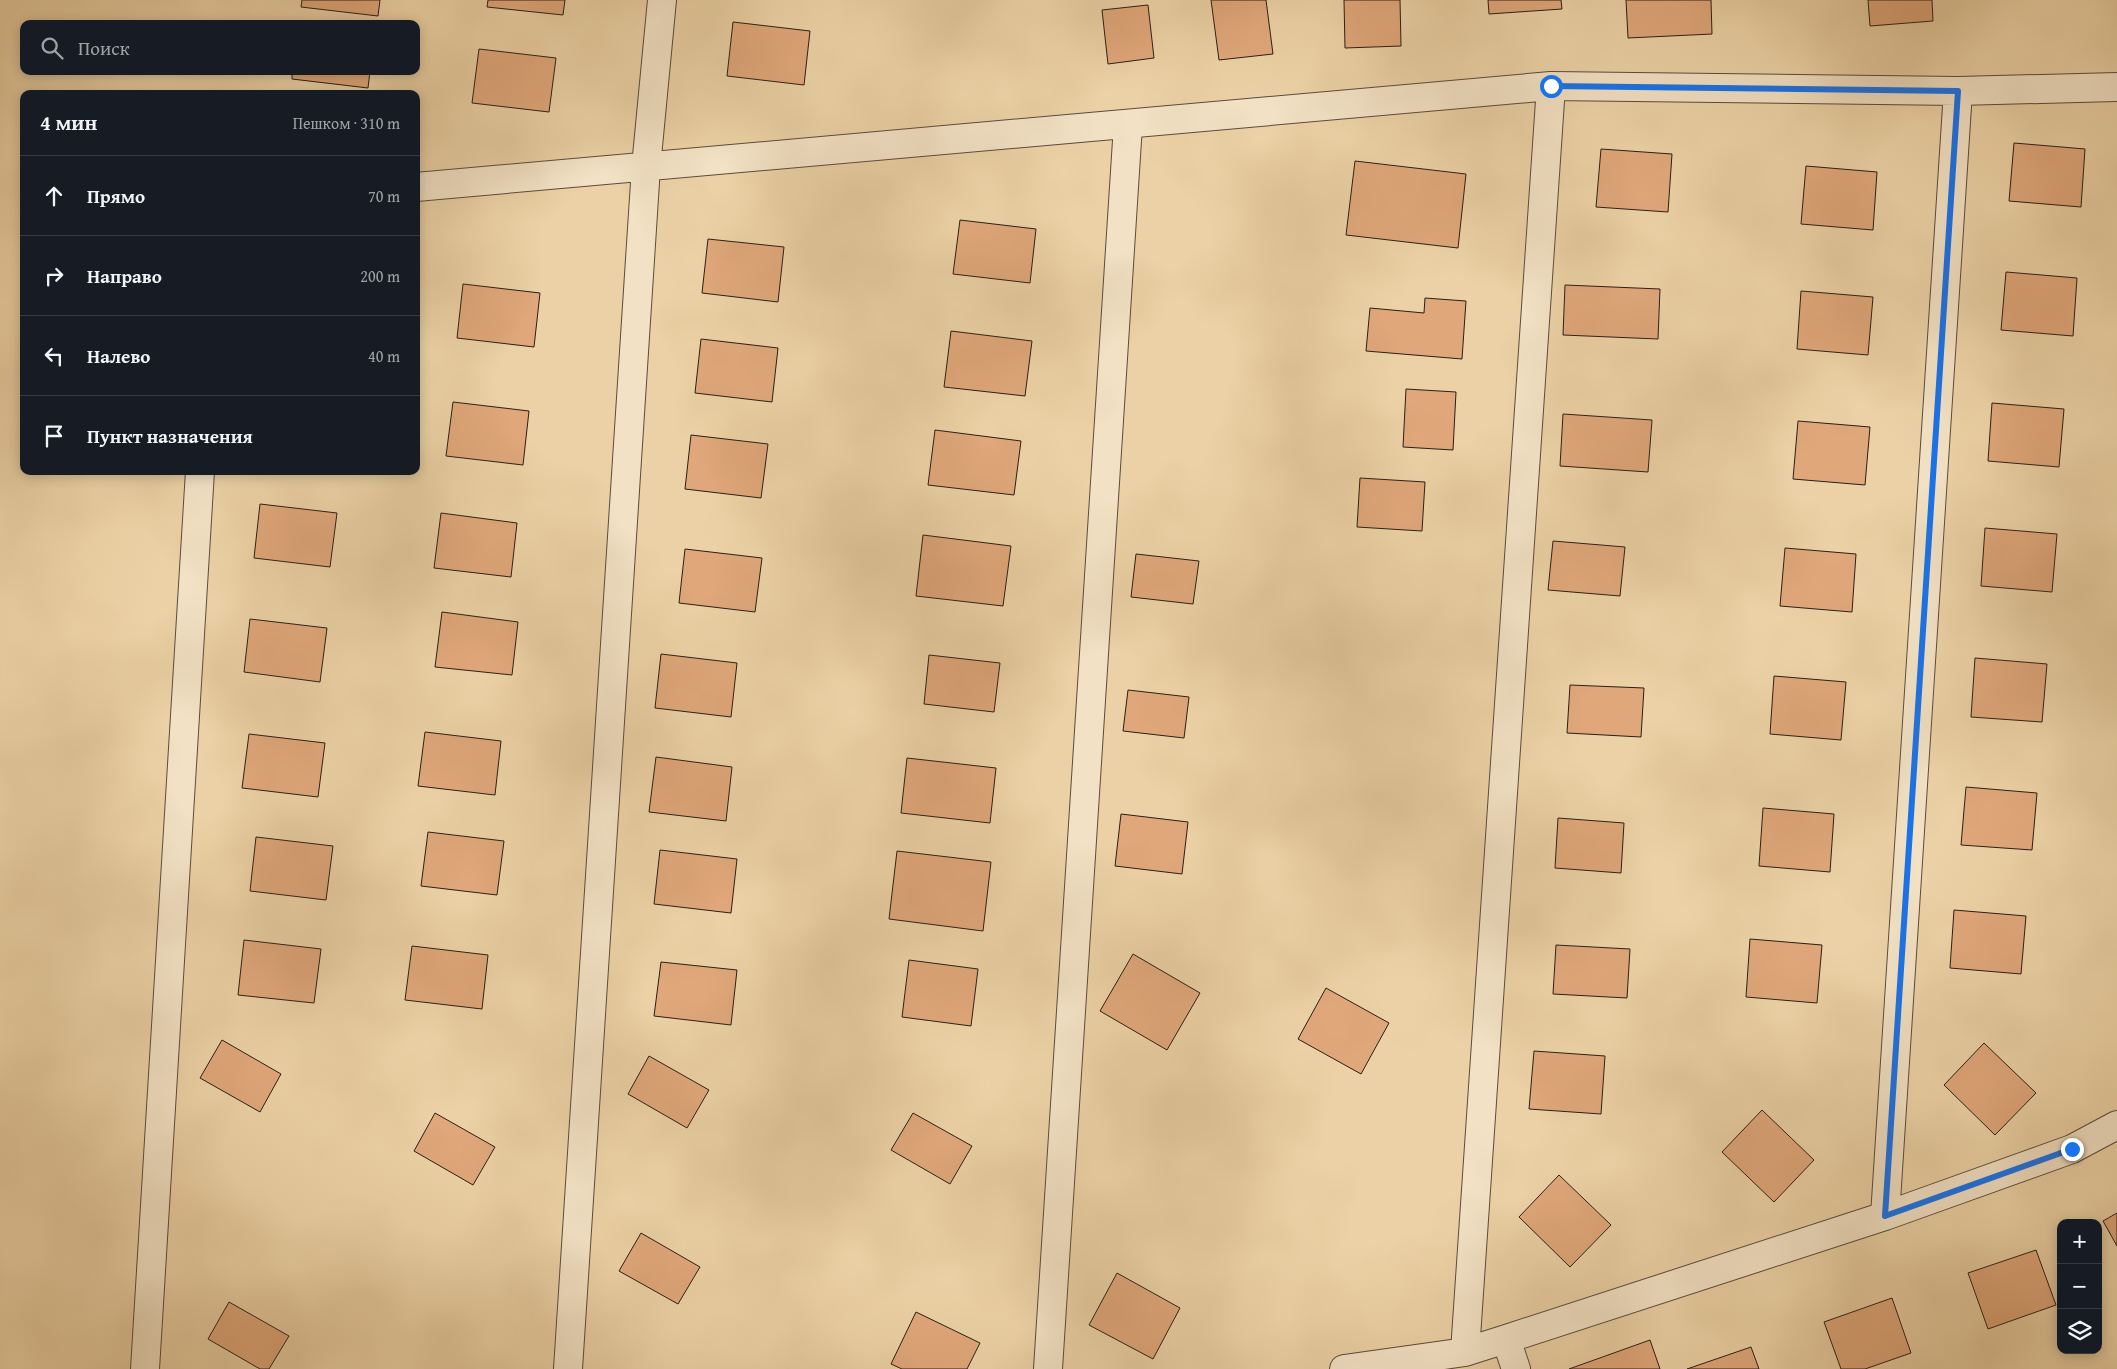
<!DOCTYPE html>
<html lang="ru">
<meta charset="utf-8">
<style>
:root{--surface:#171b24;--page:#242831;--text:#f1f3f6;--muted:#9ea1a6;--line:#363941}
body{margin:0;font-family:"Gentium Book Plus",serif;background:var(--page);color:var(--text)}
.controls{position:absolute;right:15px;bottom:15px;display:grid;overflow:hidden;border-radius:10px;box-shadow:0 2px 12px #0003}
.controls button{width:45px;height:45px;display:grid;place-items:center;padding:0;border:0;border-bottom:1px solid var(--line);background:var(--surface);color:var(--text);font:25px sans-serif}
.stop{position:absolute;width:15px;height:15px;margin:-11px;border:4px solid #1a73e8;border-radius:50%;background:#fff}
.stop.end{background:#1a73e8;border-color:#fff;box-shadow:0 1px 5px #0008}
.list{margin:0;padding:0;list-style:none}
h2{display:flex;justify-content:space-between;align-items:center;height:65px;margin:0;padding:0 20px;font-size:21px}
h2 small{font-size:16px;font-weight:400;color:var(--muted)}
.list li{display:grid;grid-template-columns:32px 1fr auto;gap:15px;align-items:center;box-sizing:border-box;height:80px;padding:0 20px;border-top:1px solid var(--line)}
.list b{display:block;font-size:19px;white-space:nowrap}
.list em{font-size:16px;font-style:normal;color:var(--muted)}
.icon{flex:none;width:28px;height:28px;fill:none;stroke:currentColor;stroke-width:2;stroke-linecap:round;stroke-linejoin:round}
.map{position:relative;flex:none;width:2117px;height:1369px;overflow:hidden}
.search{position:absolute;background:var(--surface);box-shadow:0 2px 12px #0003;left:20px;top:20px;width:400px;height:55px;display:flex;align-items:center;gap:12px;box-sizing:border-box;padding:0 18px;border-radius:10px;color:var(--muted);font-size:19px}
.panel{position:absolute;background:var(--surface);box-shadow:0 2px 12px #0003;left:20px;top:90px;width:400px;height:385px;border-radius:10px}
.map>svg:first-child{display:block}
.building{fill:#dfa77a;stroke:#2a1e19}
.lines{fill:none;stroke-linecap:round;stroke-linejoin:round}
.minor-casing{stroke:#5a4b3c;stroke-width:30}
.minor{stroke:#f2e1c4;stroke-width:28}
.route{stroke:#1a73e8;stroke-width:6}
</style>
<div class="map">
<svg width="2117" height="1369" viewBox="0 0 2117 1369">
<rect width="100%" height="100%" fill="#ebd1a5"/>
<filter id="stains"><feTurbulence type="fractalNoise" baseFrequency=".004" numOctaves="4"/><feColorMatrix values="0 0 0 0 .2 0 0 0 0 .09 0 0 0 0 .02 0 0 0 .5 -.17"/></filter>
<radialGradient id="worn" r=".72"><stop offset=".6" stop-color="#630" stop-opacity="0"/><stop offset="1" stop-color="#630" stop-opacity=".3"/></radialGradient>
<path class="building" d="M302,0H380L378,16L301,7Z
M488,0H565L563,15L487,7Z
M1211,0H1266L1273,54L1219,60Z
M1344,0H1400L1401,46L1345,48Z
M1488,0H1561L1562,9L1489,14Z
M1626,0H1711L1712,34L1628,38Z
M1868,0H1932L1933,21L1870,26Z
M1148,5L1154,58L1108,64L1102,10Z
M733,22L810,31L804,85L727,76Z
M479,49L556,58L549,112L472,103Z
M292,71H370L368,88L292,79Z
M2014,143L2085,149L2081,207L2009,201Z
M1601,149L1672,154L1668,212L1596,207Z
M1355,161L1466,174L1458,248L1346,235Z
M1806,166L1877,172L1873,230L1801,224Z
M960,220L1036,229L1030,283L953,274Z
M708,239L784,247L778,302L702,293Z
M2006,272L2077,278L2073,336L2001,330Z
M463,284L540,293L534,347L457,338Z
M1565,285L1660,289L1658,339L1563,335Z
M1801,291L1873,297L1868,355L1797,349Z
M1425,298L1466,301L1462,359L1366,351L1370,308L1424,313Z
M951,331L1032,341L1025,396L944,387Z
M701,339L778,348L772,402L695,393Z
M1406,389L1456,392L1453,450L1403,447Z
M453,402L529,411L523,465L446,456Z
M1992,403L2064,409L2059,467L1988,461Z
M1563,414L1652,420L1648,472L1560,466Z
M1798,421L1870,427L1865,485L1793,479Z
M935,430L1021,441L1014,495L928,485Z
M691,435L768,444L761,498L685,489Z
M1360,478L1425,482L1422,531L1357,527Z
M260,504L337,513L330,567L254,558Z
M441,513L517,523L511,577L434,568Z
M1985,528L2057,534L2052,592L1981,586Z
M923,535L1011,546L1003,606L916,596Z
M1553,541L1625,547L1620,596L1548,590Z
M1785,548L1856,554L1852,612L1780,606Z
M685,549L762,558L755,612L679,603Z
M1136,554L1199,561L1193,604L1131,597Z
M442,612L518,622L512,675L435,667Z
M250,619L327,628L320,682L244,672Z
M661,654L737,663L731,717L655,708Z
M929,655L1000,663L994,712L924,704Z
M1975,658L2047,664L2042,722L1971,717Z
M1774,676L1846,682L1841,740L1770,734Z
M1570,685L1644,688L1641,737L1567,733Z
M1128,690L1189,697L1184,738L1123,731Z
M425,732L501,741L495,795L418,786Z
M249,734L325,743L318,797L242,788Z
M656,757L732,767L726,821L649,812Z
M907,758L996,768L990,823L901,813Z
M1966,787L2037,793L2032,850L1961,845Z
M1763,808L1834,814L1830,872L1759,866Z
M1121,814L1188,822L1182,874L1115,866Z
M1558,818L1624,823L1621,873L1555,868Z
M428,832L504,841L497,895L421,886Z
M256,837L333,846L326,900L250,891Z
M660,850L737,859L731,913L654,904Z
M897,851L991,862L983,931L889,919Z
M1954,910L2026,916L2021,974L1950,968Z
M1750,939L1822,945L1817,1003L1746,997Z
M244,940L321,949L314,1003L238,995Z
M1556,945L1630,949L1627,998L1553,994Z
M412,946L488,955L482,1009L405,1000Z
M1133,954L1200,993L1167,1050L1100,1011Z
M909,960L978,969L971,1026L902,1017Z
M661,962L737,970L731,1025L654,1016Z
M1326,988L1389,1023L1361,1074L1298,1039Z
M222,1040L281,1074L260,1112L200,1078Z
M1984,1043L2036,1093L1995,1135L1944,1085Z
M1534,1051L1605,1056L1601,1114L1529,1109Z
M649,1056L709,1090L687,1128L628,1094Z
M1762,1110L1814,1160L1774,1202L1722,1152Z
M435,1113L495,1147L473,1185L414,1151Z
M913,1113L972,1146L950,1184L891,1150Z
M1559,1175L1611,1225L1570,1267L1519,1217Z
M2117,1213V1246L2103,1221Z
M641,1233L700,1267L678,1304L619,1271Z
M2036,1250L2056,1305L1988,1329L1968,1273Z
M1117,1273L1180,1308L1153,1359L1089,1325Z
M1892,1298L1911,1353L1865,1369H1841L1824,1322Z
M229,1302L289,1336L269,1369H260L208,1339Z
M916,1312L980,1343L967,1369H902L891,1364Z
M1650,1340L1660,1369H1569Z
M1751,1347L1759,1369H1687Z"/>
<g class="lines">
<defs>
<path id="minor" d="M416,187L1551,86
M1885,1216L1958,91
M1506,1339L1516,1369
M1465,1352L1551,86L1958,91L2117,87
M145,1369L200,471
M568,1369L646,167L662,0
M1048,1369L1128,125
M1344,1369L1465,1352L1506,1339L1885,1216L2072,1149L2117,1125"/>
</defs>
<use href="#minor" class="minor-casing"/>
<use href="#minor" class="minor"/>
</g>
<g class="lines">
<path class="route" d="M1551,86L1958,91L1885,1216L2072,1149"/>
</g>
<rect width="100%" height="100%" filter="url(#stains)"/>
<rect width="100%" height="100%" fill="url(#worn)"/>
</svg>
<div class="controls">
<button>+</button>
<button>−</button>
<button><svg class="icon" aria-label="layers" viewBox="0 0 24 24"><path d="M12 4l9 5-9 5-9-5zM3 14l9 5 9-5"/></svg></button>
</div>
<div class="stop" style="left:1551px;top:86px"></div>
<div class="stop end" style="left:2072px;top:1149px"></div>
<div class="search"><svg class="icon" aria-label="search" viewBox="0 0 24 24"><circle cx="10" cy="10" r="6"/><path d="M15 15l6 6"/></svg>Поиск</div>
<section class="panel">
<h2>4 мин<small>Пешком · 310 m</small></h2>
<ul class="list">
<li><svg class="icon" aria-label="ahead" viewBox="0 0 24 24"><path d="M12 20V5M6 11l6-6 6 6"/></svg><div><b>Прямо</b></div><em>70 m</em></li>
<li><svg class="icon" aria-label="right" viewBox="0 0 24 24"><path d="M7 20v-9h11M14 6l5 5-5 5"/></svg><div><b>Направо</b></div><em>200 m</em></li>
<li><svg class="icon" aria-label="left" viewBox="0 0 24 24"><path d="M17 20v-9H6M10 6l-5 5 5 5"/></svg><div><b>Налево</b></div><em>40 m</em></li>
<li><svg class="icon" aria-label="arrive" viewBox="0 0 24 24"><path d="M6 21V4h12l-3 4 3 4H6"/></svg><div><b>Пункт назначения</b></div></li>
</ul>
</section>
</div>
